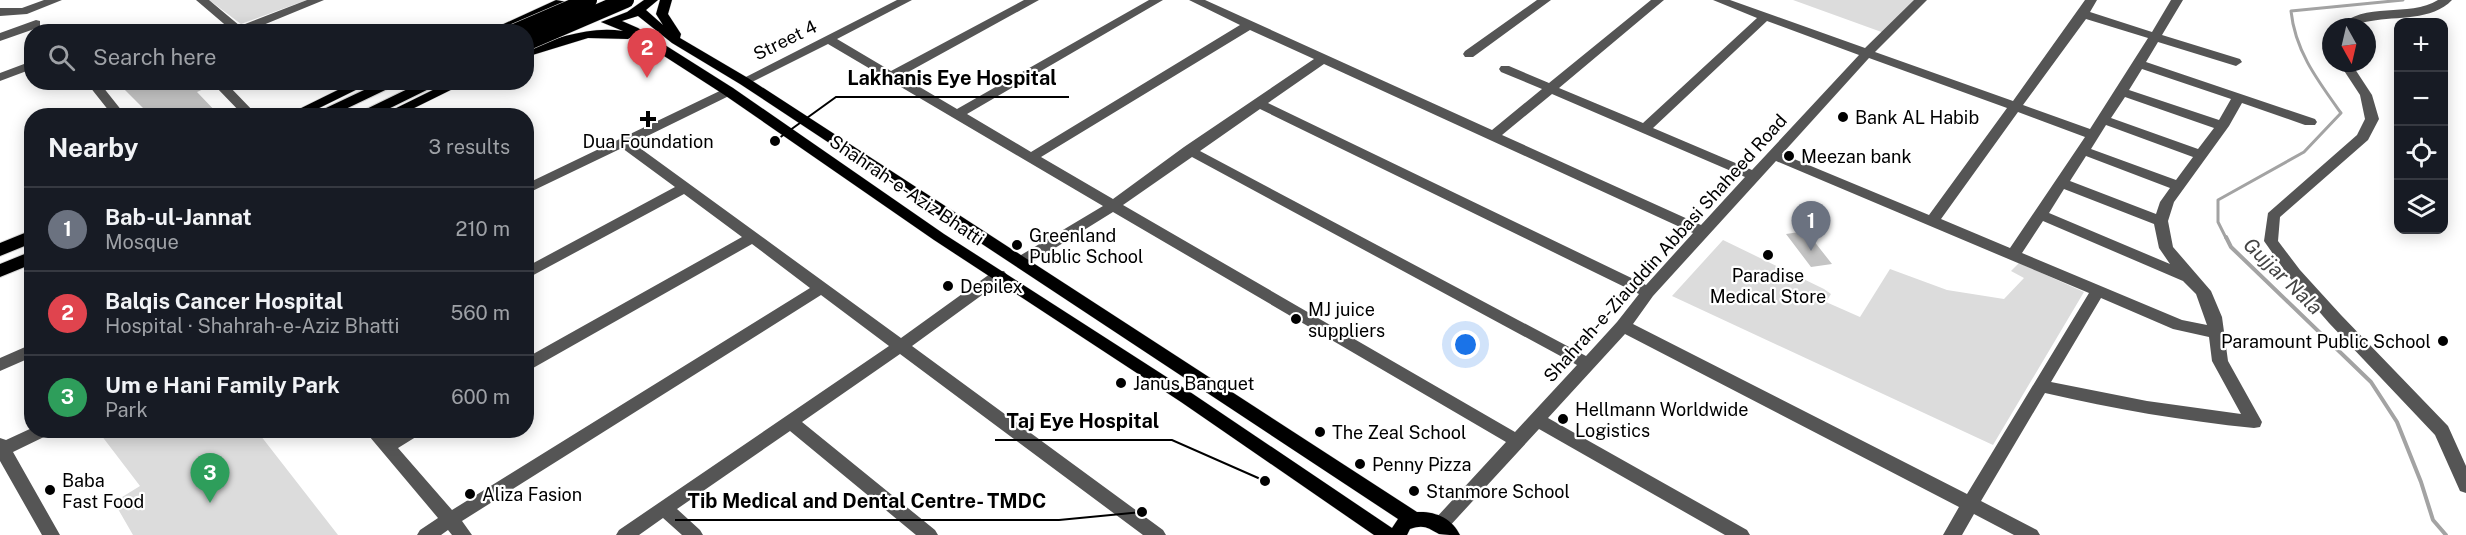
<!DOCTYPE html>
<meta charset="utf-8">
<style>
:root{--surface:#171b24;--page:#242831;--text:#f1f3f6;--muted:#9ea1a6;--line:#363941;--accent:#858687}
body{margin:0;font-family:"Public Sans",sans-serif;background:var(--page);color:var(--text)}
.controls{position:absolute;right:18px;top:18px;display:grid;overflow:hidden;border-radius:12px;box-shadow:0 3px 15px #0003}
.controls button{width:54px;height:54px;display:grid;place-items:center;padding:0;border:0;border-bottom:2px solid var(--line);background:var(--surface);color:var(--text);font:30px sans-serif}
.compass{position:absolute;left:2322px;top:18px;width:54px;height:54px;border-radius:50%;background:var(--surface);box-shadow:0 3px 15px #0003;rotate:172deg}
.you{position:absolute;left:1466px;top:345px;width:21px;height:21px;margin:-15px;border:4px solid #fff;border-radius:50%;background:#1a73e8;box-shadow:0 0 0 9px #1a73e833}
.badge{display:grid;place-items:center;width:39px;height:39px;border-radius:50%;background:var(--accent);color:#fff;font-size:20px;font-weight:700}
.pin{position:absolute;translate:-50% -50px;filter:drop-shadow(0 2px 3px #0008)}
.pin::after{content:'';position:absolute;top:32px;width:21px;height:18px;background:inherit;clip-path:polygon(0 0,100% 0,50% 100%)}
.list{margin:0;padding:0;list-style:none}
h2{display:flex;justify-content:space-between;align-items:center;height:78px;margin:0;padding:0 24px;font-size:26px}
h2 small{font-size:20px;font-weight:400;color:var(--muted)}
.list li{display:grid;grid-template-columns:39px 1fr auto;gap:18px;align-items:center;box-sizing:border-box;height:84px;padding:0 24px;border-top:2px solid var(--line)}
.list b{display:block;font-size:22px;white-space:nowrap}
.list p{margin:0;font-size:20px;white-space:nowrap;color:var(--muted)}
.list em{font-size:20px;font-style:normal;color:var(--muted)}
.icon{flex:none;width:33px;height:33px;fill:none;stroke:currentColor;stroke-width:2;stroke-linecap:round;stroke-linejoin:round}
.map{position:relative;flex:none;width:2466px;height:535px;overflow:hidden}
.search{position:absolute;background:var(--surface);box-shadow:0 3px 15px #0003;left:24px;top:24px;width:510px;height:66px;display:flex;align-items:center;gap:15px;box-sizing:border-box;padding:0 21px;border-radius:24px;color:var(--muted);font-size:22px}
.panel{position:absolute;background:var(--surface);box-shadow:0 3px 15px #0003;left:24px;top:108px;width:510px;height:330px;border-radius:24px}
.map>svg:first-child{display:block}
.green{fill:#dcdcdc}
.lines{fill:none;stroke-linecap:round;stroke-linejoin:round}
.stream-far1{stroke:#a3a3a3;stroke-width:3}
.stream{stroke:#a3a3a3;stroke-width:4}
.building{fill:#c4c4c4}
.major-casing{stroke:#dbdbdb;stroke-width:1}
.highway-casing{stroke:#dbdbdb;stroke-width:2}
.minor{fill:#555;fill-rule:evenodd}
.major{fill:#000;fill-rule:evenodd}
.highway{fill:#000;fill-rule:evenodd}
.highway-bridge-casing{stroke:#dbdbdb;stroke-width:17;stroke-linecap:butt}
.highway-bridge{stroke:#000;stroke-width:16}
.poi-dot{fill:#000;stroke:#fff;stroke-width:2}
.labels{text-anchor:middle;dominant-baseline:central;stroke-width:4.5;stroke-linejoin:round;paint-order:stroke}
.street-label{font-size:18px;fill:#000;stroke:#fff}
.poi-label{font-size:18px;fill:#000;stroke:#fff;text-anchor:start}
.water-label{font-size:20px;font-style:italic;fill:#444;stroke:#fff}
.leader{fill:none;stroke:#000;stroke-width:2}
.callout-dot{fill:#000;stroke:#fff;stroke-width:2}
.callout-label{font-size:20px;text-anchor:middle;font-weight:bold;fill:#000;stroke:#fff;stroke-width:4.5;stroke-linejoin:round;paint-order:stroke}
</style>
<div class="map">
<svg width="2466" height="535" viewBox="0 0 2466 535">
<rect width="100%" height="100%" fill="#fff"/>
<path class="green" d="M209,0H307L241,24Z
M1793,0H1921L1887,34Z
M1723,240L1824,289L1831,294L1826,302L1860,317L1890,269L1947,290L2004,299L2024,278L2011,271L2019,263L2084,292L1993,445L1672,296Z
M98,431H257L338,535H133L114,502L140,486Z"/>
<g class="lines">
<path class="stream-far1" d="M2226,238L2218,222V200L2304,152L2341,113C2318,81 2295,51 2291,11L2403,0"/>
<path class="stream" d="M2226,237L2231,247L2371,382L2397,422L2421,482L2433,520L2446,535"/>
</g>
<path class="building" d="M134,82H219L197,92L220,116H151L122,87Z
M1806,231L1832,264L1811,267L1786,234Z"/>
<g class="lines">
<defs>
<path id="major" d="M556,0L567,2L503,32H486Z
M644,0H658L646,10L663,25L656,14L660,0H672L668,14L681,34L680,38L748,78L1417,512C1435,511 1452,518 1460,535C1454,535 1445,535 1439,534C1428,528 1424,524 1410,529L1407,535H1374L1181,402L934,240L723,94L633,36L628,39L588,38L526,57V49C558,38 589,26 623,31L601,22L627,12ZM638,16L672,43L740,84L1398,519L1392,528L1193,394L944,234L733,88L638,28L622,21Z
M354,82H372L303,116H285Z
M449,82H467L398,116H380Z"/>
<path id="highway" d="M381,82H402L331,116H309Z
M422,82H443L374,116H352Z
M32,230V243L0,256V243Z
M32,251V264L0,277V264Z"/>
</defs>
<use href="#major" class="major-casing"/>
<use href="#highway" class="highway-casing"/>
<path class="minor" d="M44,0H62L27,14L0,16V8H22Z
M196,0H209L240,26L307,0H324L246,32H228L230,29Z
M897,0H912L837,39L891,71L1024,0H1039L901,76L957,109L1149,0H1163L967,114L1031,152L1240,25L1189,0H1205L1492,130L1542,89L1501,72L1499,69L1501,66H1509L1549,83L1651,0H1664L1559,88L1643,123L1757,18L1713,0H1730L1865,48L1914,0H1927L1875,52L2013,101L2085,0H2097L2090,12L2152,32L2171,0H2183L2162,35L2240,59L2242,62L2236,66L2158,42L2146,62L2315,119L2317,122L2315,125H2305L2242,103L2229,126L2174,202L2168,221L2173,247L2211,291L2222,317L2228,361L2262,422L2260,427L2254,428C2184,421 2114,409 2045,393L1981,501L2037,530L2040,535H2014L1974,514L1962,535H1943L1959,507L1625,334L1548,418L1747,530L1750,535H1725L1539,429L1447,529L1441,531L1435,529L1432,524L1435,519L1506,442L1113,212L1026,266H1016L1014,262L1016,258L1103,206L828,44L748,84L744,85L738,81ZM2086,19L2148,38L2090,129L2023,105ZM1767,21L1859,55L1752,170L1653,128ZM1250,30L1314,59L1184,147L1113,199L1041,157ZM1869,58L2007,108L1929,215L1782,154ZM1324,64L1693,233L1646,285L1268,103ZM2142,69L2231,99L2219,120L2129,90ZM1552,94L1745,177L1701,225L1502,135ZM2125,97L2214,128L2198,149L2111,118ZM1260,109L1639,294L1617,322L1586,356L1200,151ZM2018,112L2085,137L2010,248L1941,219ZM2106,125L2193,157L2176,180L2091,149ZM2086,156L2170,188L2160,202L2156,214L2070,181ZM1192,157L1577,365L1515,432L1123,205ZM1776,161L2089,293L1967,494L1633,324L1653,296ZM2064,189L2154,224L2159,248L2170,264L2049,213ZM2043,221L2183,281L2196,294L2207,325L2182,320L2022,253ZM2101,298L2173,329L2209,337L2212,361L2241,414L2147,401L2051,382Z
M1537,0H1551L1473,57H1465L1463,54L1465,51Z
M2438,0H2452C2432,21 2397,16 2371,21C2358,23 2353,27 2339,27C2363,1 2409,18 2438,0Z
M36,20L40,21V27L0,41V33Z
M32,61V69L0,81V73Z
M2339,63H2351L2372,95L2379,119L2368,140L2280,217L2278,241L2300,270L2341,315L2448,426L2466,466V493L2460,491L2435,435L2329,323L2290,278L2264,241L2268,213L2357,135L2365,119L2360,95Z
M86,82H99L126,116H113Z
M222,83L227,84L258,116H244L216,87Z
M728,87L733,88L734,91L733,94L633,143L901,338L994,271H1004L1007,275L1004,279L912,346L1163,530L1166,535H1143L900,354L802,422L935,530L938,535H916L790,431L677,509L700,530L703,535H682L663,518L639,535H616L619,530L889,346L821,295L462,521L472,535H452L448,530L441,535H417L420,530L438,518L364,430H382L388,437L399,430H421L419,435L398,448L452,510L810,288L752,244L526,372V358L742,237L684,194L526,279V267L675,187L622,148L526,194V184Z
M32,344V357L0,371V358Z
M32,428V430H50L48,435L13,452L60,535H42L0,461V438L6,440Z"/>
<use href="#major" class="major"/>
<use href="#highway" class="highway"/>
<defs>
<path id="highway-bridge" d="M514,32L589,0
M526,43L626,0"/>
</defs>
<use href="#highway-bridge" class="highway-bridge-casing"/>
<use href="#highway-bridge" class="highway-bridge"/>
</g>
<g class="poi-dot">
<circle cx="1843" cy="117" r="6"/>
<path d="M645 110h6v6h6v6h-6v6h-6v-6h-6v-6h6z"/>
<circle cx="1789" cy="156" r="6"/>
<circle cx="1017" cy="245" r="6"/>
<circle cx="1768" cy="255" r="6"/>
<circle cx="948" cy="286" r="6"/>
<circle cx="1296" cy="319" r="6"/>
<circle cx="2443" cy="341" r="6"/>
<circle cx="1121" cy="383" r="6"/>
<circle cx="1563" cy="419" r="6"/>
<circle cx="1320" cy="432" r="6"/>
<circle cx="1360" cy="464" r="6"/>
<circle cx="50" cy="490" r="6"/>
<circle cx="1414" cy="491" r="6"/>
<circle cx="470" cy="494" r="6"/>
</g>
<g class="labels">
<g class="street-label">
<text transform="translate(785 40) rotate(-26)">Street 4</text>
<text transform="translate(907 190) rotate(34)">Shahrah-e-Aziz Bhatti</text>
<text transform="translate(1665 248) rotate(-48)">Shahrah-e-Ziauddin Abbasi Shaheed Road</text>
</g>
<g class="poi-label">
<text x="1855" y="117">Bank AL Habib</text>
<text x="648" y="141" text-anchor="middle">Dua Foundation</text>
<text x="1801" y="156">Meezan bank</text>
<text x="1029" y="235">Greenland<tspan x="1029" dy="21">Public School</tspan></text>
<text x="1768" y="275" text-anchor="middle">Paradise<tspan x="1768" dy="21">Medical Store</tspan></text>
<text x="960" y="286">Depilex</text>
<text x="1308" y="309">MJ juice<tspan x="1308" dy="21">suppliers</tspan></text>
<text x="2431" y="341" text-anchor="end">Paramount Public School</text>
<text x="1133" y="383">Janus Banquet</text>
<text x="1575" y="409">Hellmann Worldwide<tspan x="1575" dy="21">Logistics</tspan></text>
<text x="1332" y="432">The Zeal School</text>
<text x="1372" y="464">Penny Pizza</text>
<text x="62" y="480">Baba<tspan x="62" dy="21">Fast Food</tspan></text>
<text x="1426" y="491">Stanmore School</text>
<text x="482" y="494">Aliza Fasion</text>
</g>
<g class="water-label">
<text transform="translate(2283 276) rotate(44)">Gujjar Nala</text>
</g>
</g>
<path class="leader" d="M775 141L836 97H1069M1265 481L1172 440H995M1142 512L1059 520H675"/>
<g class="callout-dot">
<circle cx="775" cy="141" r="6"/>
<circle cx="1265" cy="481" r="6"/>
<circle cx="1142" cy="512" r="6"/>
</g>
<g class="callout-label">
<text x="952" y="85">Lakhanis Eye Hospital</text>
<text x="1083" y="428">Taj Eye Hospital</text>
<text x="867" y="508">Tib Medical and Dental Centre- TMDC</text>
</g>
</svg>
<div class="controls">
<button>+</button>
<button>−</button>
<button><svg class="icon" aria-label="locate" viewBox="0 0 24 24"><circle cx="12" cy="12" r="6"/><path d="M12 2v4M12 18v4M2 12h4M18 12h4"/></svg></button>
<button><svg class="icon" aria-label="layers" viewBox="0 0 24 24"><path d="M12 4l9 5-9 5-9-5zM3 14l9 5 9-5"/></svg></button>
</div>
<svg class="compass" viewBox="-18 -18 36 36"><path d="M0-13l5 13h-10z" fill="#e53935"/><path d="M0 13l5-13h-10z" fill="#9ea1a6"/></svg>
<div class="you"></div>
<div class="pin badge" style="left:1811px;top:251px;background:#6b7280">1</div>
<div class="pin badge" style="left:647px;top:78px;background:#e0444e">2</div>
<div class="pin badge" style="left:210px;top:503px;background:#2e9e5b">3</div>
<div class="search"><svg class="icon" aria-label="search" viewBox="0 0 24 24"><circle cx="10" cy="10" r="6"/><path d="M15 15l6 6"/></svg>Search here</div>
<section class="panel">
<h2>Nearby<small>3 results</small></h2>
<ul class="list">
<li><span class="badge" style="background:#6b7280">1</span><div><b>Bab-ul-Jannat</b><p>Mosque</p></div><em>210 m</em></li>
<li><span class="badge" style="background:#e0444e">2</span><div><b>Balqis Cancer Hospital</b><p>Hospital · Shahrah-e-Aziz Bhatti</p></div><em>560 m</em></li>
<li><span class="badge" style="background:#2e9e5b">3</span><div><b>Um e Hani Family Park</b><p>Park</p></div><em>600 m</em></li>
</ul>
</section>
</div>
